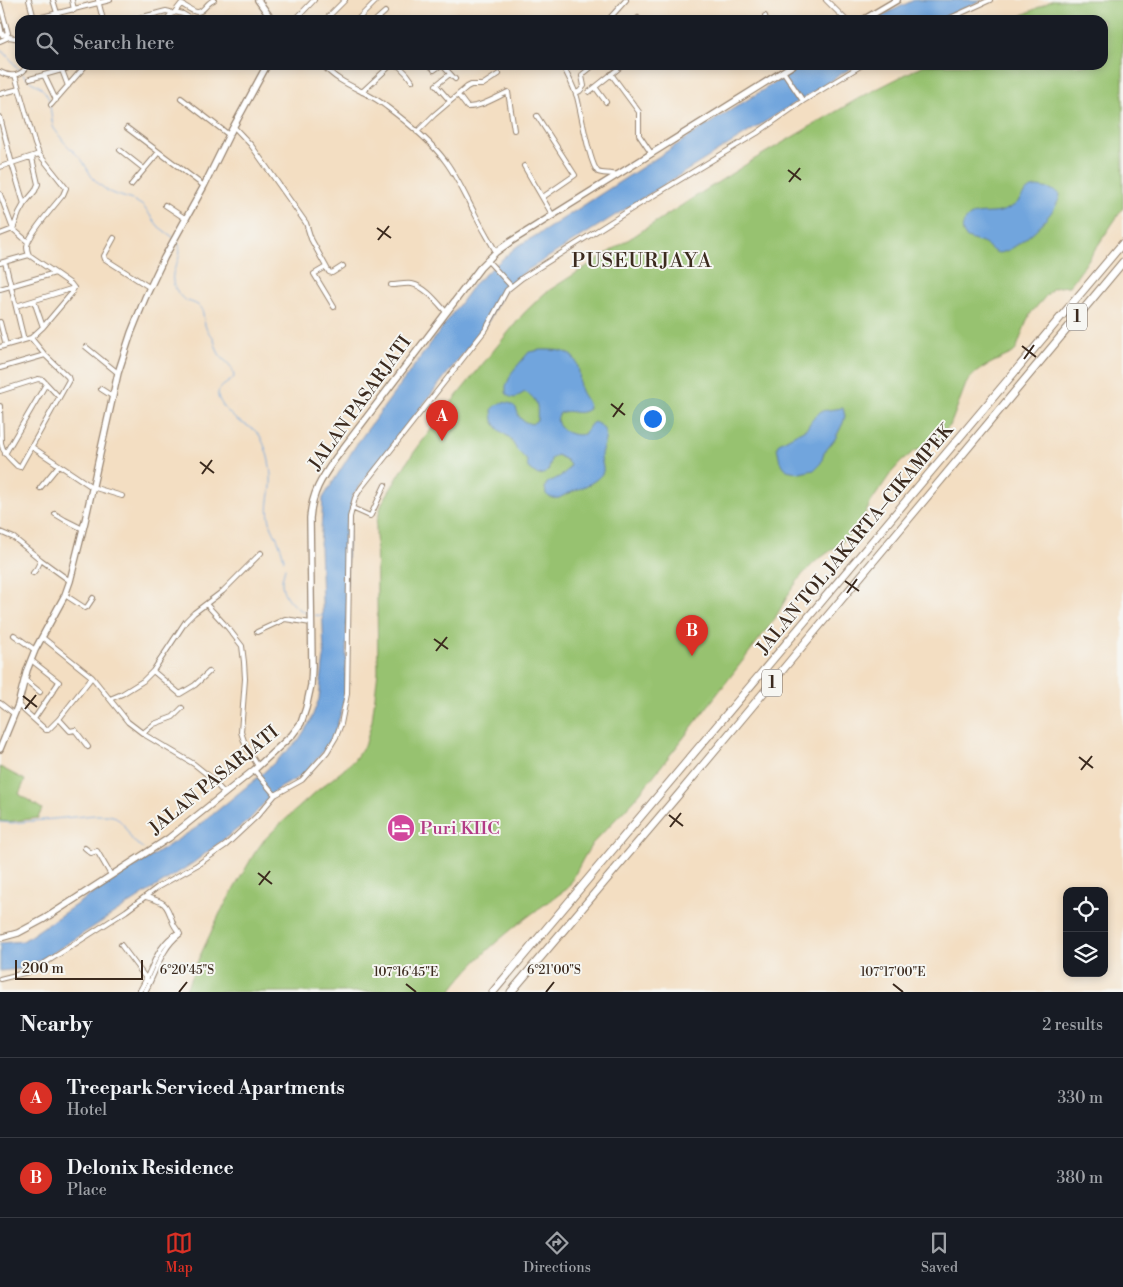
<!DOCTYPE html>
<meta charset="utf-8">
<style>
:root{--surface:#171b24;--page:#20242c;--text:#f1f3f6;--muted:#9ea1a6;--line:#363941;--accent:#d93025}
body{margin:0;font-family:"Libre Bodoni",serif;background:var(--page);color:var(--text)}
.controls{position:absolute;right:15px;bottom:15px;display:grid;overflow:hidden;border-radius:10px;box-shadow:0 2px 8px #0003}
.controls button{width:45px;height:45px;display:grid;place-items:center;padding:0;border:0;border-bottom:1px solid var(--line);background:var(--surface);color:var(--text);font:25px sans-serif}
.scale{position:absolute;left:15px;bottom:12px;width:128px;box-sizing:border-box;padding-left:5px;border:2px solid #3b2a1e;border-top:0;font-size:14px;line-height:18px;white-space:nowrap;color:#3b2a1e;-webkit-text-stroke:4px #f6f6f2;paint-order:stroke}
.you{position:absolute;left:652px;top:418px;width:18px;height:18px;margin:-12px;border:4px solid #fff;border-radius:50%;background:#1a73e8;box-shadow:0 0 0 8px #1a73e833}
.badge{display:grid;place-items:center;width:32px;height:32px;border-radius:50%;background:var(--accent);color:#fff;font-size:16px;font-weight:700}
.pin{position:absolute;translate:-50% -41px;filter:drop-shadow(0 1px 2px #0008)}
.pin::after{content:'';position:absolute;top:26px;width:18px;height:15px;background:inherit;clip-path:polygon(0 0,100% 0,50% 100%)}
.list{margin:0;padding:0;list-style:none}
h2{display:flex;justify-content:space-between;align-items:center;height:65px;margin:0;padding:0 20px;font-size:21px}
h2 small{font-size:16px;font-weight:400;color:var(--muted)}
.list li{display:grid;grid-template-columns:32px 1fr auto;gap:15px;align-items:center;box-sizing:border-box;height:80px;padding:0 20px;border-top:1px solid var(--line)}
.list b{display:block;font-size:19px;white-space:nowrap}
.list p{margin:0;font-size:16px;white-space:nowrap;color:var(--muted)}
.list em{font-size:16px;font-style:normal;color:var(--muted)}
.icon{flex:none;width:28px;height:28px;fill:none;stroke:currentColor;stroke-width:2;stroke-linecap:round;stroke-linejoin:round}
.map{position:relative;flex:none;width:1123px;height:992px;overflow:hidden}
.search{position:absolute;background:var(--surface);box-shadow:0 2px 8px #0003;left:15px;right:15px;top:15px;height:55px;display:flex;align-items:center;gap:12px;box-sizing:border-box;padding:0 18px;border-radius:15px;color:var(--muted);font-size:19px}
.sheet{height:225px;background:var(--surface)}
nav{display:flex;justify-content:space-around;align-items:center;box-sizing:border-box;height:70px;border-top:1px solid var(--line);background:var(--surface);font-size:14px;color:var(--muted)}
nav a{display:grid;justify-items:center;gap:2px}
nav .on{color:var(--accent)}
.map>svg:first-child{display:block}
.green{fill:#97c26f;stroke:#697646}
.water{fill:#71a5dd;stroke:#56687e}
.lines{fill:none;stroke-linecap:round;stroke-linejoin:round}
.stream{stroke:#71a5dd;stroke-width:1}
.street-casing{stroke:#978470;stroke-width:6}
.secondary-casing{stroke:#978470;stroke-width:8}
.highway-casing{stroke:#978470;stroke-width:9}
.street{stroke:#fff;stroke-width:4}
.secondary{stroke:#fff;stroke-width:5.5}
.highway{stroke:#fff;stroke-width:7}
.ticks{fill:none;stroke:#3b2a1e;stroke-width:2}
.labels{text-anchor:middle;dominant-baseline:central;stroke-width:4;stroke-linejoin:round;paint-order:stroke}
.shield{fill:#f6f6f2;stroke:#73675e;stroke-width:1}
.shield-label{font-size:16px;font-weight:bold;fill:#3b2a1e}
.street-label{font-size:18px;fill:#3b2a1e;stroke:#f6f6f2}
.hotel-label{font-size:18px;fill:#b23c85;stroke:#f6f6f2;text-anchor:start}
.quarter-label{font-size:20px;letter-spacing:1px;fill:#3b2a1e;stroke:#f6f6f2}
.ticks-label{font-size:12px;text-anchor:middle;fill:#3b2a1e;stroke:#f6f6f2;stroke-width:4;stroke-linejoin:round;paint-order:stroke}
</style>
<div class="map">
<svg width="1123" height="992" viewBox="0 0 1123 992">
<rect width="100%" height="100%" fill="#f6f6f2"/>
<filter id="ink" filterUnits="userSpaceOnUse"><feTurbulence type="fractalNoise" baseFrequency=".02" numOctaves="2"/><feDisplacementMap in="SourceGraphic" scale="10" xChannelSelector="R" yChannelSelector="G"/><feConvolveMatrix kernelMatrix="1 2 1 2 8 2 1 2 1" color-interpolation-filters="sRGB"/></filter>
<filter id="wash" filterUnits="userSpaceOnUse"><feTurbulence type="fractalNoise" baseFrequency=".0096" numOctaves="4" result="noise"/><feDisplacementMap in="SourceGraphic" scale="20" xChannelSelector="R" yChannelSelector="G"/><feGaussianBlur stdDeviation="1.12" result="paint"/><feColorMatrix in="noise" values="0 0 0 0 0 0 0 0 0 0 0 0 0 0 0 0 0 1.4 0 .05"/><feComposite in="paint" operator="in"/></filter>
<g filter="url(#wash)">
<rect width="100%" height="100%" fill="#f3dec2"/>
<path class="green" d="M1053,0H1123V208L1078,275L1069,286L1058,287L1052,289L1031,313L1027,320L1016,350L1013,353C997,361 975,368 966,384L950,426L929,445L913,452L901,462L891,473L871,502L860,525L840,544L816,561L802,575L791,590L774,620L678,745L635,799L592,844L583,859L570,884L567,889C524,918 481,950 450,992H185L199,958L220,913L254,854L264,840L276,828L319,789L341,772L354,760L366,743L372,721L378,671L376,524L382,503L409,459L451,403L524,313L545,293L701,193L753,160L861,97L924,65H1103V20H1013Z
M0,767L25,780L19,794L42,809L38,818L6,822L0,821Z"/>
<path class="water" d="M914,0H982L937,20H875L887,13Z
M803,65H856L526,271L506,287L489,320L352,496L347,558L346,685L344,703L334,735L321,754L304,774L275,791L249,820L193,863L48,956L21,969L0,971V943L23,941L80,902L196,828L262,774L298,741L310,722L319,699L324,656L320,546L323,498L356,445L475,283L516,247L544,231L715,120Z
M1037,187L1050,189L1057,192L1060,194C1060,211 1015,253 999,253C992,252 991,248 986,245C978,239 959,242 963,225C964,222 967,218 970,216C976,212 992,214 1000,212C1006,210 1013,207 1017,203C1024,195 1025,188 1037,187Z
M540,350C559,350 576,349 579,372C580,377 579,383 580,388C582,396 589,400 589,409C578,417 571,408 560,413C550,427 572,438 584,434L591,424L594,422C599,424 604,427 605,433C607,441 601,449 601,456C601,463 606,470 601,475C592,486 571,491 559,498C553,499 550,498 546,494L545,487L547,483C556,478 566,476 570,465L566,460L557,455L551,459C549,468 550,474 538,475L528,468L527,461L525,458L517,450L510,438L499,430L493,421L492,410C498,402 508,399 516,408C518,412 518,416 521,419C524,422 528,423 532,424L537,420C538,406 538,399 525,392L515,398L510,397L506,393V386L512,372L529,352Z
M843,408L845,416L843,423L835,439L824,453L821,463L814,470L800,473L787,470L780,462L777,447L779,443L807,428L812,420L821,411Z"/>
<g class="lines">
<path class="stream" d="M0,50L7,55L20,71
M23,74L31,82L39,86L45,92L49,99L53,127L64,142L82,160L92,177L100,185L109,192L135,201L143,206L159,227L174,238
M177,240C188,262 163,269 177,291C183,303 191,300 199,306C206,313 202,324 208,331C211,337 209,332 213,337C215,342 216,348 218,352C224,363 233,363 234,377C230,383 220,385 218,393C216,400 231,416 237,420C246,426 256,428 261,438C268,452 272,470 271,486C270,496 267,507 269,517C270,525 274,531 277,538C280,545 283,553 284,560
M285,568C284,571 283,576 282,580C281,595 293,608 307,613
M315,615L323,616
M0,822L12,823L95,815H109L116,817L123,824L133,841L144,849"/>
</g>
</g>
<g filter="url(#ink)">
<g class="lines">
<defs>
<path id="street" d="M29,0L34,19L110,0
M53,0L57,13
M72,0L74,10
M98,0L103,20
M826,0L846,20
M0,4L8,33L7,34L2,35L0,25
M175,12L183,14L193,20
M765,16L766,20
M131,20L166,11L170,12L171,14
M163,20L168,18L171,14L174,13L181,4C186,6 192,12 197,12C203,13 207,2 214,0
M295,20L314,0
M325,20L345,0
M357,20L377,0
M376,20L385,12
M455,20L458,18
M608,20L626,0
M636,20L638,18
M946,20L990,0
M0,41L9,37L20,39
M323,65C340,86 367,90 387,107C407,122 431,141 446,162C457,177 465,195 474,212C481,226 489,239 496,252
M429,65L431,67
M442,65L455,79
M562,65C568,75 573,86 577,97C581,111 589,164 598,172C602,174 611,173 617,175
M399,66L407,74L412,81
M62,70L68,86
M434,70L441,65
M783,71L803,101
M0,72C11,78 22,76 28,65
M450,74L436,85L450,101
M611,74L639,112V135L651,153
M15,75L35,144L39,154L66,188L63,195C55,205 27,236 27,247C27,251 28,252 29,255L71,284L74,288
M44,75L56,100
M30,79L79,65
M595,87L606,102
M362,92L391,65
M589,92L623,65
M576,93L580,91L584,86L582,76L583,74L594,65
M0,94L19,89
M458,95L467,107C481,107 495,98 508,92L514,130
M181,98L229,135
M51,105L86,65
M537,116L575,175L543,197
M0,117L12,164L24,204
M234,127L251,145L306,223L311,239L329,272L332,273L343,266
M127,128L204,186
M417,132L434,115L467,87L471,85H482L499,74
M120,150L144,169
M524,166L553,216
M0,167L39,154
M131,185L158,153
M0,194L13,229L28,242
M165,205L186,219
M13,229L19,213L24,204L35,191L38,184L32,158
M0,234L13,229
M114,238L104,256L105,259L149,287
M487,260L511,286
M5,262L24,340
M0,263L29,255
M326,267L314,274L334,307
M391,285C397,285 405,283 412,284C426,287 437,302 446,312
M0,289L55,273
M34,301L43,327
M16,306L74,288
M0,322L6,345
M0,347L31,338L43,327L71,294L74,288
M86,347L118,373
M0,368L45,355
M101,389L112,396
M0,391L38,379L43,380L59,397
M0,406L1,443C3,453 10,459 17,466L20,467L69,380L68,377L45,355L31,338
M32,447L59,465
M5,454L46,384
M40,488L59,465L92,487L122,496
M352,508L370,516L371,515L385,485
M55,514L65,520L83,529
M0,532L14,538L41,560
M33,573L37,568L41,560L70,581
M65,595L85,608L87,607L93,598
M206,604L228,628L242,646L244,662L245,679L241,732L246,747L258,766
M257,632L285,619L311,623
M14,635L35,650
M42,637L92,677L128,722L145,735L194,764L209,776L224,793
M31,660L59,682L34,719
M153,671L180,694L195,685L209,672
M24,679L40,692
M110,699L122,694L143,681L153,671L186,621L194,613L223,591L261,553
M0,703L14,714
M18,705L46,730H48L59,719L92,677
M59,719L70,731L75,730L88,747
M143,733L154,724L173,717L182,708
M254,770L275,795
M85,848L91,853L97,851L111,875
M121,945L148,981
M0,979L28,972L42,965L126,911L158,887L197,865L226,845L257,816L275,795L302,780L327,752L336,737L341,724L347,694L350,517L355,498L361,488L486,329L507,290L522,278L633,208L757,133L803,101L862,65
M139,992C153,971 155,945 179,932
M145,992C156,972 161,948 180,934C177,929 173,925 172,920C166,902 164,902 146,897"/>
<path id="secondary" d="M258,0L272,20
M863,20L897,0
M0,749L18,705L27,670L35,650L65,595L70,581L85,521L118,373L131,333L145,298L164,258L204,186L229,135L267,65
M0,938L18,933L44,919L169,838L254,770L292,735L301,723L306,708L311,685L312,666L310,518C312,493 321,479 335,459L480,268L496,252L510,242L793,65"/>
<path id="highway" d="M493,992L1123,243
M511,992L679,794L1123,262"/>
</defs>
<use href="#street" class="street-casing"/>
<use href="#secondary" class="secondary-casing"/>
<use href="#highway" class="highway-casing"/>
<use href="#street" class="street"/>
<use href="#secondary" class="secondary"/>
<use href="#highway" class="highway"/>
</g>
</g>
<path class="ticks" d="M788,170L801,180M789,182L800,168M377,228L391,238M378,240L389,226M1022,346L1036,357M1024,359L1034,345M611,404L625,415M613,417L623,403M200,462L214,473M202,474L212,460M845,581L859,591M847,593L857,579M434,639L448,649M436,651L447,637M23,696L37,707M25,709L36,695M1079,757L1093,768M1081,770L1092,756M669,815L683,826M670,827L681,813M258,873L272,884M259,885L270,871M406,984L416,992M893,984L903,992M179,992L187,982M546,992L554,982"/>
<defs>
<symbol id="hotel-disc" viewBox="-11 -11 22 22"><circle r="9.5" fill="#d1479c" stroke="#f6f6f2"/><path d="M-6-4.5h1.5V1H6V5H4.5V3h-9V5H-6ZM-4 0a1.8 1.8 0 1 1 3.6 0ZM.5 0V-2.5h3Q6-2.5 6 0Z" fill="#fff"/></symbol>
</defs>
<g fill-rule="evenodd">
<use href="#hotel-disc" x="385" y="812" width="32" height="32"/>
</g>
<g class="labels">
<g class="shield">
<rect x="1067" y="303.5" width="20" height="27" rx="4"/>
<rect x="762" y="669.5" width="20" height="27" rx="4"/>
</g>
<g class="shield-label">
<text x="1077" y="317">1</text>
<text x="772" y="683">1</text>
</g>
<g class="street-label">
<text transform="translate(360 403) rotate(-54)">JALAN PASARJATI</text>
<text transform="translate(855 539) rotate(-50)">JALAN TOL JAKARTA–CIKAMPEK</text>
<text transform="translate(214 780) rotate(-39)">JALAN PASARJATI</text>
</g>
<g class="hotel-label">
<text x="420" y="828">Puri KIIC</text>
</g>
<g class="quarter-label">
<text x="642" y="261">PUSEURJAYA</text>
</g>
</g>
<g class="ticks-label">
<text x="187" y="974">6°20'45"S</text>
<text x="554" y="974">6°21'00"S</text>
<text x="406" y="976">107°16'45"E</text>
<text x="893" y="976">107°17'00"E</text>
</g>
</svg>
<div class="controls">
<button><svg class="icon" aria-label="locate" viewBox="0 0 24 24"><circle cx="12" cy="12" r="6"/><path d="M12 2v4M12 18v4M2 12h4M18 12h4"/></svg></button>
<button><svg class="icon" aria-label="layers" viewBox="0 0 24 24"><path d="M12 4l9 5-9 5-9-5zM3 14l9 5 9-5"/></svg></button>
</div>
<div class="scale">200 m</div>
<div class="you"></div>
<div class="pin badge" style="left:442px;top:441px">A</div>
<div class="pin badge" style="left:692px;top:656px">B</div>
<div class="search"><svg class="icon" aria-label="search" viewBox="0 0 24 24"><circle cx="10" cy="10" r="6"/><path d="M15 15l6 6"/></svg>Search here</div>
</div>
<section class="sheet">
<h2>Nearby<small>2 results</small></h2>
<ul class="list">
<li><span class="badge">A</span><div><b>Treepark Serviced Apartments</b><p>Hotel</p></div><em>330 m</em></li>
<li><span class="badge">B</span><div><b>Delonix Residence</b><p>Place</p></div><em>380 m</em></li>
</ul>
</section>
<nav>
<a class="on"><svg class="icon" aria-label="map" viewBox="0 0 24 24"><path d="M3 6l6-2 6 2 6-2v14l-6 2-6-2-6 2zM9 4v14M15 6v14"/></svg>Map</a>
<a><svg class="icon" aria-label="directions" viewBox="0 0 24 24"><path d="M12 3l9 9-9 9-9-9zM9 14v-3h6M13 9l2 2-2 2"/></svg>Directions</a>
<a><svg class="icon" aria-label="saved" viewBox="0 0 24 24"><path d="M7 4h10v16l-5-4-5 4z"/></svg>Saved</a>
</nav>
